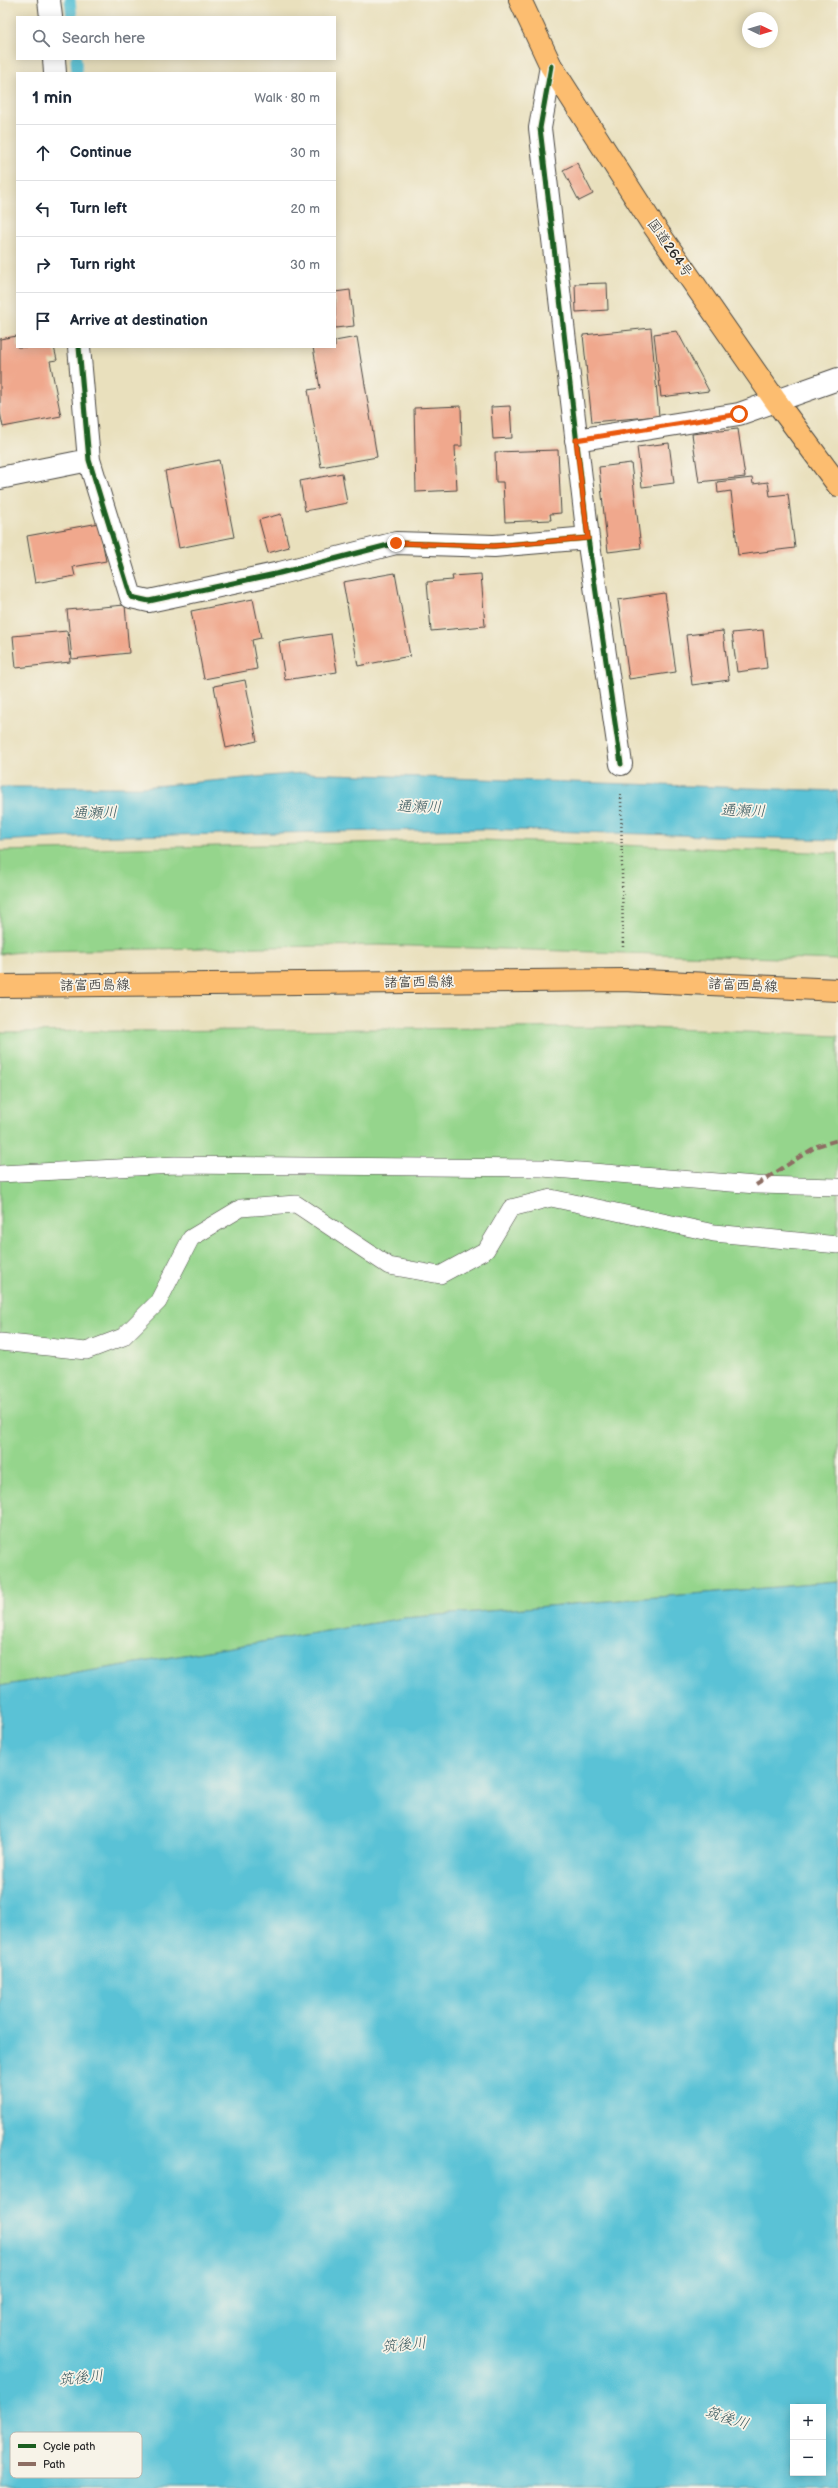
<!DOCTYPE html>
<meta charset="utf-8">
<style>
:root{--surface:#fff;--page:#f6f6f7;--text:#1f2937;--muted:#747a83;--line:#e0e1e3}
body{margin:0;font-family:"Balsamiq Sans","Klee One",sans-serif;background:var(--page);color:var(--text)}
.controls{position:absolute;right:12px;bottom:12px;display:grid;overflow:hidden;border-radius:0px;box-shadow:0 2px 10px #0003}
.controls button{width:36px;height:36px;display:grid;place-items:center;padding:0;border:0;border-bottom:1px solid var(--line);background:var(--surface);color:var(--text);font:20px sans-serif}
.compass{position:absolute;left:742px;top:12px;width:36px;height:36px;border-radius:50%;background:var(--surface);box-shadow:0 2px 10px #0003;rotate:94deg}
.stop{position:absolute;width:12px;height:12px;margin:-9px;border:3px solid #ea580c;border-radius:50%;background:#fff}
.stop.end{background:#ea580c;border-color:#fff;box-shadow:0 1px 4px #0008}
.list{margin:0;padding:0;list-style:none}
h2{display:flex;justify-content:space-between;align-items:center;height:52px;margin:0;padding:0 16px;font-size:17px}
h2 small{font-size:13px;font-weight:400;color:var(--muted)}
.list li{display:grid;grid-template-columns:26px 1fr auto;gap:12px;align-items:center;box-sizing:border-box;height:56px;padding:0 16px;border-top:1px solid var(--line)}
.list b{display:block;font-size:15px;white-space:nowrap}
.list em{font-size:13px;font-style:normal;color:var(--muted)}
.icon{flex:none;width:22px;height:22px;fill:none;stroke:currentColor;stroke-width:2;stroke-linecap:round;stroke-linejoin:round}
.map{position:relative;flex:none;width:838px;height:2488px;overflow:hidden}
.search{position:absolute;background:var(--surface);box-shadow:0 2px 10px #0003;left:16px;top:16px;width:320px;height:44px;display:flex;align-items:center;gap:10px;box-sizing:border-box;padding:0 14px;border-radius:0px;color:var(--muted);font-size:15px}
.panel{position:absolute;background:var(--surface);box-shadow:0 2px 10px #0003;left:16px;top:72px;width:320px;height:276px;border-radius:0px}
.map>svg:first-child{display:block}
.green{fill:#95d58c;stroke:#60805c}
.water{fill:#5ac2d6;stroke:#427680;fill-rule:evenodd}
.lines{fill:none;stroke-linecap:round;stroke-linejoin:round}
.stream{stroke:#5ac2d6;stroke-width:11}
.building{fill:#f0a88d}
.lane-casing{stroke:#484641;stroke-width:18}
.street-casing{stroke:#484641;stroke-width:24}
.primary-casing{stroke:#484641;stroke-width:24}
.highway-casing{stroke:#484641;stroke-width:24}
.path{stroke:#484641;stroke-width:2.5;stroke-dasharray:1 3;stroke-linecap:butt}
.lane{stroke:#fff;stroke-width:17}
.street{stroke:#fff;stroke-width:22}
.primary{stroke:#fcbd6f;stroke-width:22}
.highway{stroke:#fcbd6f;stroke-width:22}
.quiet{stroke:#8d6e63;stroke-width:4;stroke-dasharray:8 4;stroke-linecap:butt}
.cycleway-casing{stroke:#f7f3e8;stroke-width:8}
.cycleway{stroke:#1b5e20;stroke-width:5}
.route{stroke:#ea580c;stroke-width:5}
.labels{text-anchor:middle;dominant-baseline:central;stroke-width:3.5;stroke-linejoin:round;paint-order:stroke}
.street-label{font-size:14px;fill:#2b2b2b;stroke:#f7f3e8}
.water-label{font-size:15px;font-style:italic;fill:#39585e;stroke:#f7f3e8}
.key{fill:#f7f3e8;stroke:#bab7af;stroke-width:1}
.key-label{font-size:11px;fill:#2b2b2b}
</style>
<div class="map">
<svg width="838" height="2488" viewBox="0 0 838 2488">
<rect width="100%" height="100%" fill="#f7f3e8"/>
<filter id="ink" filterUnits="userSpaceOnUse"><feTurbulence type="fractalNoise" baseFrequency=".025" numOctaves="2"/><feDisplacementMap in="SourceGraphic" scale="8" xChannelSelector="R" yChannelSelector="G"/><feConvolveMatrix kernelMatrix="1 2 1 2 8 2 1 2 1" color-interpolation-filters="sRGB"/></filter>
<filter id="wash" filterUnits="userSpaceOnUse"><feTurbulence type="fractalNoise" baseFrequency=".012" numOctaves="4" result="noise"/><feDisplacementMap in="SourceGraphic" scale="16" xChannelSelector="R" yChannelSelector="G"/><feGaussianBlur stdDeviation="0.9" result="paint"/><feColorMatrix in="noise" values="0 0 0 0 0 0 0 0 0 0 0 0 0 0 0 0 0 1.4 0 .05"/><feComposite in="paint" operator="in"/></filter>
<g filter="url(#wash)">
<rect width="100%" height="100%" fill="#e9e0bd"/>
<path class="green" d="M481,840L838,853V960L380,945L33,951L0,954V851Z
M626,1027L838,1036V1582L404,1618L0,1686V1032Z"/>
<path class="water" d="M302,773L838,791V840L483,829L71,837L0,841V787H142Z
M838,1582V2488H0V1686L404,1618ZM793,2407H823V2473H793Z"/>
<g class="lines">
<path class="stream" d="M70,0L72,17
M76,59L77,73"/>
</g>
<g id="blocks">
<path class="building" d="M577,163L593,194L579,201L563,170Z
M607,283L608,310L576,312L575,284Z
M350,290L354,326L335,328V292Z
M651,328L659,416L592,422L583,335Z
M677,331L709,391L661,397L654,334Z
M17,336V347H54L57,360L50,361L61,416L3,427L0,412V339Z
M357,337L377,457L321,467L308,390L320,388L313,347H335V341Z
M461,406L462,446H455L457,490L416,492L414,408Z
M510,406L512,438L493,439L491,407Z
M738,429L745,477L699,482L692,434Z
M669,443L674,483L642,487L637,447Z
M558,450L561,513L550,514L551,520L505,522L503,482H496L495,452Z
M219,460L234,537L179,548L165,471Z
M631,463L641,548L608,552L599,467Z
M342,473L347,503L305,511L300,481Z
M752,478L753,484L768,482L770,496L788,494L795,548L738,555L731,491L718,493L717,482Z
M281,514L289,547L268,553L259,520Z
M99,523L106,561L73,567L75,576L35,583L27,536Z
M395,573L410,656L358,666L343,582Z
M481,574L485,626L431,631L427,582L453,580L452,576Z
M665,593L676,672L629,679L618,600Z
M253,599L261,638L252,640L257,669L204,679L191,611Z
M125,605L129,653L72,659L67,610Z
M763,630L767,668L737,672L732,633Z
M67,631L70,662L16,668L13,636Z
M723,631L729,680L692,685L686,635Z
M331,634L337,672L285,680L279,642Z
M245,680L257,741L226,748L214,686Z"/>
</g>
</g>
<g filter="url(#ink)">
<use href="#blocks" fill-opacity="0" stroke="#484641" stroke-width="1"/>
<g class="lines">
<defs>
<path id="lane" d="M0,1174L175,1165L542,1168L756,1185L838,1187
M0,1342L86,1351L123,1337L158,1302L191,1238L241,1208L296,1204L389,1266L440,1275L486,1250L511,1208L551,1198L714,1233L838,1245"/>
<path id="street" d="M49,0L51,17
M54,59L55,73
M551,66L540,128L588,538L621,764
M79,347L89,460L131,597L149,601L280,573L396,543L494,546L588,538
M576,440L739,414L838,379
M0,478L89,460"/>
<path id="primary" d="M0,986L623,980L838,990"/>
<path id="highway" d="M520,0L551,66L651,222L775,400L838,485"/>
</defs>
<use href="#lane" class="lane-casing"/>
<use href="#street" class="street-casing"/>
<use href="#primary" class="primary-casing"/>
<use href="#highway" class="highway-casing"/>
<path class="path" d="M621,794L623,949"/>
<use href="#lane" class="lane"/>
<use href="#street" class="street"/>
<use href="#primary" class="primary"/>
<use href="#highway" class="highway"/>
<path class="quiet" d="M756,1185L817,1146L838,1140"/>
<defs>
<path id="cycleway" d="M551,66L540,128L588,538L621,764
M79,347L89,460L131,597L149,601L280,573L396,543L494,546L588,538"/>
</defs>
<use href="#cycleway" class="cycleway-casing"/>
<use href="#cycleway" class="cycleway"/>
</g>
</g>
<g class="lines" filter="url(#ink)">
<path class="route" d="M396,543L494,546L588,538L576,440L739,414"/>
</g>
<g class="labels">
<g class="street-label">
<text transform="translate(670 248) rotate(55)">国道264号</text>
<text transform="translate(419 982) rotate(-1)">諸富西島線</text>
<text transform="translate(95 985) rotate(-1)">諸富西島線</text>
<text transform="translate(743 985) rotate(3)">諸富西島線</text>
</g>
<g class="water-label">
<text transform="translate(419 807) rotate(1)">通瀬川</text>
<text transform="translate(743 811) rotate(1)">通瀬川</text>
<text transform="translate(95 813) rotate(-1)">通瀬川</text>
<text transform="translate(404 2345) rotate(-6)">筑後川</text>
<text transform="translate(81 2378) rotate(-6)">筑後川</text>
<text transform="translate(727 2418) rotate(18)">筑後川</text>
</g>
</g>
<rect x="10" y="2432" width="132" height="46" rx="6" class="key"/>
<rect x="18" y="2444" width="18" height="4" fill="#1b5e20"/>
<rect x="18" y="2462" width="18" height="4" fill="#8d6e63"/>
<g class="key-label">
<text x="43" y="2450">Cycle path</text>
<text x="43" y="2468">Path</text>
</g>
</svg>
<div class="controls">
<button>+</button>
<button>−</button>
</div>
<svg class="compass" viewBox="-18 -18 36 36"><path d="M0-13l5 13h-10z" fill="#e53935"/><path d="M0 13l5-13h-10z" fill="#747a83"/></svg>
<div class="stop" style="left:739px;top:414px"></div>
<div class="stop end" style="left:396px;top:543px"></div>
<div class="search"><svg class="icon" aria-label="search" viewBox="0 0 24 24"><circle cx="10" cy="10" r="6"/><path d="M15 15l6 6"/></svg>Search here</div>
<section class="panel">
<h2>1 min<small>Walk · 80 m</small></h2>
<ul class="list">
<li><svg class="icon" aria-label="ahead" viewBox="0 0 24 24"><path d="M12 20V5M6 11l6-6 6 6"/></svg><div><b>Continue</b></div><em>30 m</em></li>
<li><svg class="icon" aria-label="left" viewBox="0 0 24 24"><path d="M17 20v-9H6M10 6l-5 5 5 5"/></svg><div><b>Turn left</b></div><em>20 m</em></li>
<li><svg class="icon" aria-label="right" viewBox="0 0 24 24"><path d="M7 20v-9h11M14 6l5 5-5 5"/></svg><div><b>Turn right</b></div><em>30 m</em></li>
<li><svg class="icon" aria-label="arrive" viewBox="0 0 24 24"><path d="M6 21V4h12l-3 4 3 4H6"/></svg><div><b>Arrive at destination</b></div></li>
</ul>
</section>
</div>
